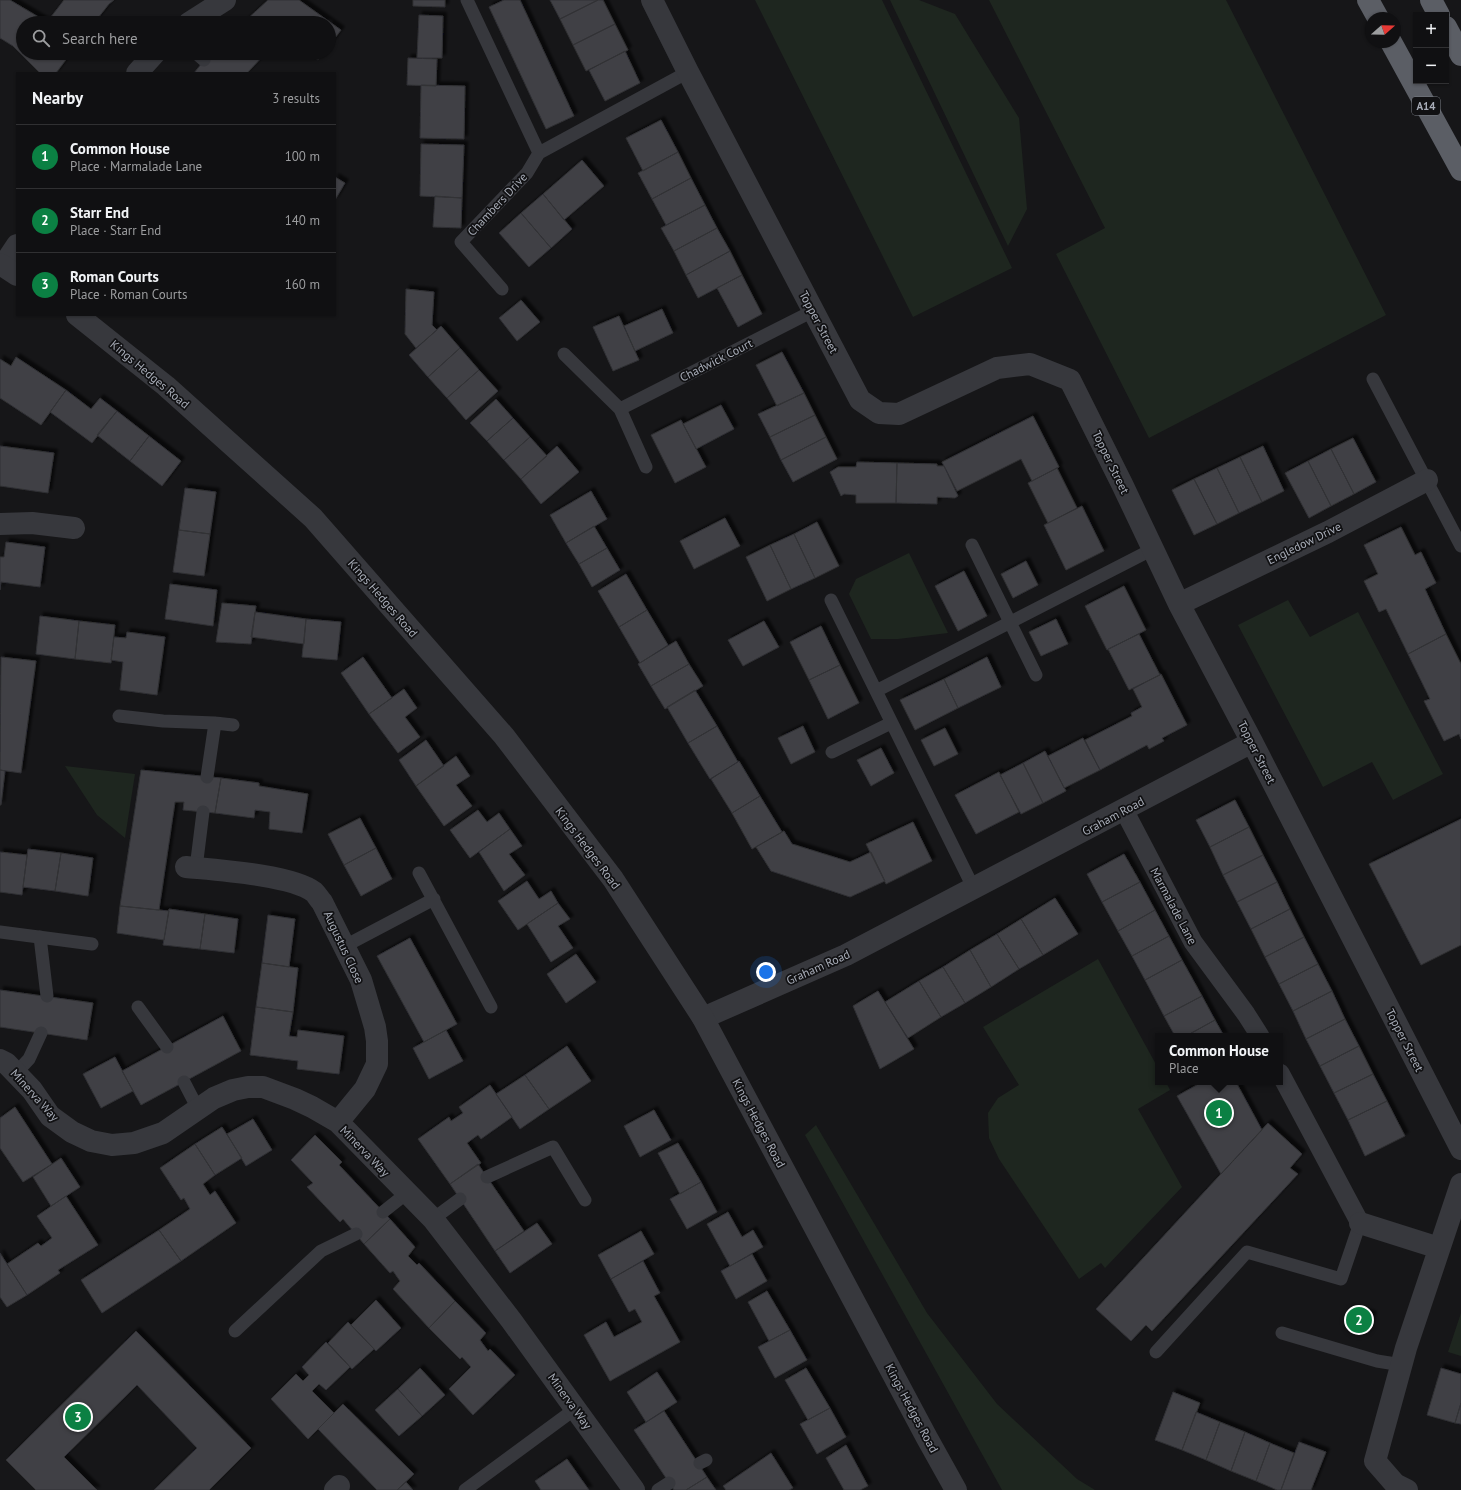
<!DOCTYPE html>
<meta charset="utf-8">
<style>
:root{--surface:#101012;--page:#19191b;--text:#f1f3f6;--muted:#9c9d9f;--line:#303032;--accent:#0b8043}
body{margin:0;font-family:"PT Sans",sans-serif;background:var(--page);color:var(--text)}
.controls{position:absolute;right:12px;top:12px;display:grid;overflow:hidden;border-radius:0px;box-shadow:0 1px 3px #0004}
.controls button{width:36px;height:36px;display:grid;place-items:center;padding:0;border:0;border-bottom:1px solid var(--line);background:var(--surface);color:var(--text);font:20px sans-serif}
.compass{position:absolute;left:1365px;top:12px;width:36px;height:36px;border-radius:50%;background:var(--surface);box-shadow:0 1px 3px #0004;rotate:70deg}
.you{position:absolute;left:766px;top:972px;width:14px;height:14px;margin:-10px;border:3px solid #fff;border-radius:50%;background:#1a73e8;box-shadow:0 0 0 6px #1a73e833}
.badge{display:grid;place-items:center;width:26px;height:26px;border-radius:50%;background:var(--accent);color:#fff;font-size:13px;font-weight:700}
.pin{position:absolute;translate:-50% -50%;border:2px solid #fff;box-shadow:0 1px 4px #0006}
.popup{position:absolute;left:1155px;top:1033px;width:128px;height:52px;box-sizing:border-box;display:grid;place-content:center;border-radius:0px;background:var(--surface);filter:drop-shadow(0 1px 3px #0005);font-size:13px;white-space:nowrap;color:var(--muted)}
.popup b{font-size:15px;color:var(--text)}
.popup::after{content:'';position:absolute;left:50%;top:100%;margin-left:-8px;border:8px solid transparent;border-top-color:var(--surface)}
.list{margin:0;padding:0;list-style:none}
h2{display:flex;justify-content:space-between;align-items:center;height:52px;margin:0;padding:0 16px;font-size:17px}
h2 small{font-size:13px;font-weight:400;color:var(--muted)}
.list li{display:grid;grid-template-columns:26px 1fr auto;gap:12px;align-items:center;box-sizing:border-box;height:64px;padding:0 16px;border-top:1px solid var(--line)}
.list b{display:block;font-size:15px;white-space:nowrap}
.list p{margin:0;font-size:13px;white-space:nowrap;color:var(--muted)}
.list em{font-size:13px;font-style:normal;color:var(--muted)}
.icon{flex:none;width:22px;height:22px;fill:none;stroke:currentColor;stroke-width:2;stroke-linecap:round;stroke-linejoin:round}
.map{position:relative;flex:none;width:1461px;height:1490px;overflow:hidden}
.search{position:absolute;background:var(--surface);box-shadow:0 1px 3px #0004;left:16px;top:16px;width:320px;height:44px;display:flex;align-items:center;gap:10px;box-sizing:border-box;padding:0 14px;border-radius:22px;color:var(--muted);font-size:15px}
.panel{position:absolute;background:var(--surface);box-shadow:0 1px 3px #0004;left:16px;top:72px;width:320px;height:244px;border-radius:0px}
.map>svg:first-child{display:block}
.green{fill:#1e261f}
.building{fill:#404145;stroke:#303034;filter:url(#shadow)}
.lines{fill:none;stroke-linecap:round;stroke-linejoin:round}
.service{stroke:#37383d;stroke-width:13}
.pedestrian{stroke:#37383d;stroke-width:19}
.minor{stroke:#37383d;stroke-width:22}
.tertiary{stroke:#37383d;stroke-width:22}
.trunk{stroke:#5b5e65;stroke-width:22}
.labels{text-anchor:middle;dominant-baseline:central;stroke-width:3.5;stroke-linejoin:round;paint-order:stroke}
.shield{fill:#111113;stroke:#7b7e86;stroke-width:1}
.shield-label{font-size:11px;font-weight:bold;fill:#a8adb8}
.street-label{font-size:12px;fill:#a8adb8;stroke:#111113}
</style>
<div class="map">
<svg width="1461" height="1490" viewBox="0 0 1461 1490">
<defs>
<filter id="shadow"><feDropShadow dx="3.5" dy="-3.5" stdDeviation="1" flood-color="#0009"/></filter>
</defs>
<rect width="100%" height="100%" fill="#161618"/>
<path class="green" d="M755,0H882L1012,268L913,317Z
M890,0H919L955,14L1019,118L1027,209L1008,246Z
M989,0H1226L1386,315L1149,438L1056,254L1105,228Z
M909,553L948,633L898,639H871L849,594L856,579Z
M1288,600L1310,637L1358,612L1443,774L1393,800L1372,762L1323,787L1238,625Z
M65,766L135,774L125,838L97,815Z
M1098,959L1158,1068V1082H1166L1170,1090L1138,1109L1182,1187L1105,1268L1101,1263L1079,1279L999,1159L989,1138L988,1113L998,1098L1019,1085L983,1027Z
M816,1125L927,1313L997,1404L1077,1479L1095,1490H1002L805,1135Z
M1461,1313V1356L1448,1352Z"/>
<path class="building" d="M0,0H10L47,22L64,0H114L109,4L94,23H23V53H71L56,73H40L13,46L0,38Z
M268,0H299L341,30L329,46V23H243Z
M413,0H445V7L413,6Z
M504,0H520L574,116L546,129L489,7Z
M550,0H598L560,19Z
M598,0H603L615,24L573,45L560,19Z
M419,15L443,16L442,58H417Z
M615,24L628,50L586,71L573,45Z
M625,51L640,83L605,101L589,70Z
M210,53H266L247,73H194Z
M308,53H324L318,60Z
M408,58L437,59L436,86L407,85Z
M421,85L465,86L464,139L420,138Z
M661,120L678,152L643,171L626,138Z
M421,144L464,145L462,198L420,196Z
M678,152L691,178L652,199L638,173Z
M582,160L604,186L564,220L543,194Z
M335,177L345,183L335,200Z
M691,178L705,205L666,225L652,199Z
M543,194L572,229L551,248L521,213Z
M435,196L462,198L461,228L433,227Z
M705,205L717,228L674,251L661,228Z
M521,213L551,248L529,267L499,233Z
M717,228L730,251L686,275L674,251Z
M730,251L742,275L698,298L686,275Z
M742,275L762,314L738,327L717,288Z
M406,289L434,292L432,325L437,330L416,348L405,334Z
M521,300L540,322L517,341L499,318Z
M662,309L673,333L635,351L624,326Z
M619,316L639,360L613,371L593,327Z
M441,326L460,348L428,377L409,355Z
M460,348L479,370L447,398L428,377Z
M782,352L804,393L777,406L756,365Z
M16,357L66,390L41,425L0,398V359L11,366Z
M479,370L498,391L466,420L447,398Z
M66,390L91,409L100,398L117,411L92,443L50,412Z
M804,393L815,415L770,437L758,414Z
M496,399L513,418L487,441L470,423Z
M721,405L734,429L696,449L683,424Z
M117,411L149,436L130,461L97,435Z
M815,415L826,437L781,460L770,437Z
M1033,416L1059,467L1032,481L1021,459L957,491L942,462Z
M513,418L530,437L504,460L487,441Z
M681,420L706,467L675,483L651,435Z
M149,436L181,461L162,486L130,461Z
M530,437L547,456L521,479L504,460Z
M826,437L837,459L793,482L781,460Z
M1353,438L1376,482L1354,494L1331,449Z
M0,446L54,453L48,493L0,486Z
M557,446L579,472L541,504L521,479Z
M1263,446L1284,491L1262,502L1240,457Z
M1331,449L1354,494L1331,506L1308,461Z
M1240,457L1262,502L1239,513L1217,468Z
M1308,461L1331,506L1309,518L1285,473Z
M857,462L897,463L896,503H856V495L844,494L841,496L830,472L838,467H856Z
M897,463L937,464V466H944L958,496L955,498L937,497V504L896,503Z
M1057,468L1077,508L1048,523L1028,483Z
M1217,468L1239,513L1217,524L1194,479Z
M1194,479L1217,524L1194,535L1172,490Z
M185,488L216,492L210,534L179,530Z
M591,491L607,519L566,543L550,515Z
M1082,506L1104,551L1066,570L1044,525Z
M725,518L740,546L694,569L680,541Z
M817,522L839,566L815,578L794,534Z
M594,526L607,548L579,564L566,543Z
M1401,527L1415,555L1421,552L1436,583L1425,589L1446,634L1408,654L1386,609L1379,612L1364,581L1378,574L1364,545Z
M179,530L210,534L204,576L173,572Z
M794,534L815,578L791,589L770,545Z
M6,542L45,547L40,587L1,582L0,590V557H4Z
M770,545L791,589L767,601L746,557Z
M607,548L620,570L592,587L579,564Z
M1026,561L1038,585L1013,598L1001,574Z
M964,571L987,616L958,631L935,586Z
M626,574L647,610L619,627L598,591Z
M170,584L217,590L213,626L165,619Z
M1124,586L1146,630L1107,650L1085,606Z
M222,603L256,606L251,644L216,642Z
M647,610L668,645L640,663L619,627Z
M255,612L306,619L304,644L251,637Z
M40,616L79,621L75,659L36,654Z
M306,619L341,622L337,660L302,657Z
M1056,619L1068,644L1041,656L1029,632Z
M79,621L115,625L111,663L75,659Z
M764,621L779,647L743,666L728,640Z
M821,626L840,665L809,680L790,642Z
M127,632L165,637L157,695L120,690L123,662L111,660L114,637L126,638Z
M1139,634L1160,675L1129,690L1108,649Z
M1446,634L1461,664V739L1459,734L1444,741L1424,701L1430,699L1408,654Z
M676,641L689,664L651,686L638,664Z
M1,657L36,661L21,773L0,770Z
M363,657L392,698L369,714L341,673Z
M987,657L1001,687L958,708L944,679Z
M689,664L703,686L665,709L651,686Z
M840,665L859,703L828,719L809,680Z
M1161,674L1187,725L1162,738L1164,741L1149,749L1147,745L1100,770L1085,740L1132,716L1131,713L1142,707L1133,689Z
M944,679L958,708L915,730L900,700Z
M404,689L417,708L405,717L420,737L398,753L369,714Z
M695,690L717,726L688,743L667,707Z
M717,726L738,762L710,779L688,743Z
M803,726L815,752L791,764L778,738Z
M945,728L958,754L934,766L921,740Z
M1083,738L1100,770L1064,788L1048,756Z
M426,740L444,766L416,786L399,760Z
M881,748L894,773L871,786L857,760Z
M1045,751L1066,791L1043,803L1023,763Z
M456,756L470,776L456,785L472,806L444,826L416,786Z
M739,761L760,796L732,813L711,779Z
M1023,763L1043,803L1021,814L1000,775Z
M0,770L5,771L1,805H0Z
M141,770L221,778L215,813L183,810L184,802H175L159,910L120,906Z
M999,772L1019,812L976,834L955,795Z
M221,778L259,783V786L308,794L302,833L269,829L270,812L255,810L254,818L215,813Z
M760,796L782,832L752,849L732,813Z
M1235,800L1249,827L1210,847L1196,820Z
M478,810L487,822L499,813L510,829L470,858L450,830Z
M360,818L376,848L344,865L328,834Z
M1461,819V945L1421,965L1369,864Z
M913,822L932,861L886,884L866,844Z
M1249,827L1263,855L1223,875L1210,847Z
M510,829L522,846L509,854L525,875L504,891L479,852Z
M784,831L792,844L850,862L871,852L885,881L850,897L771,871L756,847Z
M376,848L392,879L361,896L344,865Z
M28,849L61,853L55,891L23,887Z
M0,852L27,855L22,895L0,892Z
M61,853L93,858L88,896L55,891Z
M1124,854L1140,882L1102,902L1087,874Z
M1263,855L1277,882L1237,902L1223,875Z
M527,881L539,899L551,891L558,903L518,930L498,901Z
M1140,882L1155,910L1118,931L1102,902Z
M1277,882L1290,909L1251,929L1237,902Z
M1055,898L1078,934L1043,955L1021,919Z
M558,903L570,919L558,926L573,948L551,962L527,924Z
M120,906L169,911L164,940L117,933Z
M169,909L205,914L200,949L163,945Z
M1290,909L1304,937L1265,957L1251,929Z
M1155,910L1169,936L1132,956L1118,931Z
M205,914L238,919L234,953L200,949Z
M268,915L295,919L289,967L262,963Z
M1021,919L1043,955L1019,969L997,934Z
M997,934L1019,969L991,987L970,950Z
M1169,936L1182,960L1145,980L1132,956Z
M1304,937L1318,964L1279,984L1265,957Z
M410,938L457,1024L424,1042L377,956Z
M970,950L991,987L965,1003L943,967Z
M576,954L596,982L566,1003L547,974Z
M1182,960L1202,996L1164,1016L1145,980Z
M262,963L298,968L293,1012L256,1007Z
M1318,964L1332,991L1293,1011L1279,984Z
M943,967L965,1003L941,1017L919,981Z
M919,981L941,1017L908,1038L885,1002Z
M0,990L93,1003L87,1040L0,1027Z
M878,991L914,1049L880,1069L853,1006Z
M1332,991L1345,1019L1306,1039L1293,1011Z
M1202,996L1215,1020L1186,1036H1175L1164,1016Z
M256,1007L293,1012L289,1036L297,1037L298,1030L344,1036L339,1074L297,1069L298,1061L250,1055Z
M223,1016L241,1051L141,1105L122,1071Z
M1345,1019L1359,1046L1320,1066L1306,1039Z
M1215,1020L1224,1036H1186Z
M446,1030L463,1061L429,1079L413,1048Z
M567,1046L591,1081L549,1109L525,1075Z
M1359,1046L1373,1074L1334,1093L1320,1066Z
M115,1057L133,1091L101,1108L83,1074Z
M1373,1074L1387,1101L1348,1120L1334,1093Z
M525,1075L549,1109L520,1129L496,1094Z
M1202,1082H1236L1262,1130L1221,1174L1177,1096Z
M490,1085L512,1117L481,1139L478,1135L467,1143L481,1163L450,1184L418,1139L449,1117L451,1121L463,1113L459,1107Z
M1387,1101L1405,1136L1365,1156L1348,1120Z
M15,1107L52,1164L23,1182L0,1148V1118Z
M654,1110L671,1140L640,1157L624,1126Z
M253,1119L272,1150L246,1166L227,1134Z
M1268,1123L1302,1154L1290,1168L1298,1174L1152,1331L1146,1325L1131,1341L1096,1309Z
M222,1127L242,1158L215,1175L195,1144Z
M315,1135L342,1162L339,1165L390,1219L364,1244L343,1219L340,1222L307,1187L313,1183L291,1160Z
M678,1143L701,1182L680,1194L658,1153Z
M195,1144L215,1175L203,1184L210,1195L215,1191L236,1223L181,1261L159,1230L190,1209L184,1198L181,1200L160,1168Z
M61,1158L80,1187L51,1206L33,1177Z
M478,1164L524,1231L495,1251L450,1184Z
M701,1182L717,1212L687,1229L670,1199Z
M66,1196L98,1245L58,1270L60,1273L27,1295L7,1264L38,1243L41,1246L52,1238L37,1216Z
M728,1212L742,1237L753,1230L763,1247L730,1266L707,1224Z
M390,1219L415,1247L408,1256L417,1265L419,1263L455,1301L429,1328L393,1289L400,1281L393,1271L390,1273L364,1244Z
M537,1223L552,1244L510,1273L495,1251Z
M159,1230L181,1261L102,1313L81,1280Z
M641,1231L654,1254L611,1279L598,1255Z
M0,1253L27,1295L7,1307L0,1297Z
M752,1254L767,1281L736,1299L721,1271Z
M643,1261L660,1293L654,1296L680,1342L610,1381L584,1335L606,1322L614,1337L642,1322L635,1309L629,1312L611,1279Z
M767,1291L790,1330L769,1341L748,1302Z
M376,1300L401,1328L376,1351L351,1325Z
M455,1301L486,1333L480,1340L488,1351L490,1349L515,1375L473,1415L449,1389L471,1367L462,1357L460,1359L429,1328Z
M1350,1308L1373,1315L1368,1332L1345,1325Z
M348,1322L374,1349L352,1369L328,1343Z
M790,1330L807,1360L775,1378L758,1347Z
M136,1331L251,1448L209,1490H154L197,1448L137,1385L64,1457L97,1490H36L6,1460Z
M326,1342L350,1367L326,1390L319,1384L312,1391L334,1413L308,1439L271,1399L296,1374L303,1381L309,1375L302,1367Z
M420,1368L445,1395L422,1416L398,1389Z
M806,1368L830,1408L808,1420L785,1380Z
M1441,1368L1461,1374V1403L1455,1423L1427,1415Z
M657,1372L677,1402L646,1422L627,1392Z
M398,1389L422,1416L399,1436L375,1410Z
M1173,1392L1200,1403L1182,1450L1155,1440Z
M1461,1403V1424L1455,1423Z
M343,1404L414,1474L397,1490H377L318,1429Z
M830,1408L846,1437L817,1454L800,1424Z
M664,1411L707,1477L686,1490H674L634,1430Z
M1196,1412L1220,1422L1206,1460L1182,1450Z
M1220,1422L1245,1432L1231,1471L1206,1460Z
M1245,1432L1270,1443L1256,1481L1231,1471Z
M1299,1442L1326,1452L1311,1490H1281Z
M1270,1443L1294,1453L1281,1490H1277L1256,1481Z
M846,1445L868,1486L860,1490H844L826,1458Z
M771,1453L793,1488L789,1490H726L723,1486Z
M567,1459L589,1490H541L535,1481Z
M707,1477L716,1490H686Z
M406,1482L413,1490H397Z"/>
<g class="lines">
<path class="service" d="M467,0L539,153
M196,53L204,60
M502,289L461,242L527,173L539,153L688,72
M564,354L620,409L646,467
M1373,379L1461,546
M620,409L813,311
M972,545L1036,675
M831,600L974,889
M876,691L1153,549
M119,716L163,721L215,723L233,725
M832,752L891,723
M207,777L215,723
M196,868L203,812
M419,873L491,1007
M0,932L92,944
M40,937L47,996
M343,947L434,899
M138,1007L167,1047
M16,1073L29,1059L41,1033
M184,1082L198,1109
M487,1177L553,1147L585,1200
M383,1212L407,1193
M433,1219L460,1199
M235,1331L321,1251L356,1234
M1282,1333L1377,1361L1402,1365
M1156,1352L1247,1252L1341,1279L1360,1223
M700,1463L706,1460
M465,1490L575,1409
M658,1490L669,1483"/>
<path class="pedestrian" d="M1124,810L1193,942L1246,1014L1260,1036
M1280,1073L1360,1223"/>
<path class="minor" d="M652,0L688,72L860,400L879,413L899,414L997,368L1030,364L1070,380L1122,484L1179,604L1252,742L1461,1149
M189,23L225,0
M137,73L155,53
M3,266L17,245
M0,524L32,523L74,528
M1179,604L1328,532L1427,480
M186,867C216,870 292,875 314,892C317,895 319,899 322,902L361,980L375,1027L377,1041V1064L365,1089L338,1122
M703,1018L846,955L1252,742
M0,1060L6,1063L32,1090L50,1116L72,1132L91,1141L112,1145L134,1143L163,1133L214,1098L233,1090L248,1087H263L295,1099L312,1107L338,1122L433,1219L511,1320L634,1490
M1360,1223L1439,1248
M335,1490L339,1486
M1407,1490L1395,1484L1375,1461L1406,1348L1461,1184"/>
<path class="tertiary" d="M0,264L17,275
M77,315L166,386L313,518L504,736L613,879L703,1018L927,1438L956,1490"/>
<path class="trunk" d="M1368,0L1378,18
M1431,0L1439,15
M1446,27L1461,55
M1391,42L1461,170"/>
</g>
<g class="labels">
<rect class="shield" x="1412" y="97" width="28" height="18" rx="3"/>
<g class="shield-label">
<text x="1426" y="106">A14</text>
</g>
<g class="street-label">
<text transform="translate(497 204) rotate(-47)">Chambers Drive</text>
<text transform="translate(819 322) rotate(62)">Topper Street</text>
<text transform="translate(716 360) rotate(-27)">Chadwick Court</text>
<text transform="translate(150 374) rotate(40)">Kings Hedges Road</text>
<text transform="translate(1111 462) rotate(64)">Topper Street</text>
<text transform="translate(1304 543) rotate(-26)">Engledow Drive</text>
<text transform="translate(383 598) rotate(49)">Kings Hedges Road</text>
<text transform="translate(1257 752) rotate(63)">Topper Street</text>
<text transform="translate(1113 816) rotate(-28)">Graham Road</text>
<text transform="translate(588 848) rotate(53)">Kings Hedges Road</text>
<text transform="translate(1174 906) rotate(62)">Marmalade Lane</text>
<text transform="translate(344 947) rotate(65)">Augustus Close</text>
<text transform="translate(818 967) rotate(-24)">Graham Road</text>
<text transform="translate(1405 1040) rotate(63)">Topper Street</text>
<text transform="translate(35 1095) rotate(48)">Minerva Way</text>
<text transform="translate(759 1123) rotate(62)">Kings Hedges Road</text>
<text transform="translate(365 1151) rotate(46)">Minerva Way</text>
<text transform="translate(570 1401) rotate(54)">Minerva Way</text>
<text transform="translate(912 1408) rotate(62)">Kings Hedges Road</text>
</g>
</g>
</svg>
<div class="controls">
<button>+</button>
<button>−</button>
</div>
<svg class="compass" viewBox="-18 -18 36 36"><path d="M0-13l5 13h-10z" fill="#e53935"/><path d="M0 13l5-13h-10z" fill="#9c9d9f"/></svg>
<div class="you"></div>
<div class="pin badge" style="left:1219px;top:1113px">1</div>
<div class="popup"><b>Common House</b>Place</div>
<div class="pin badge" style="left:1359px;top:1320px">2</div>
<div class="pin badge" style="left:78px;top:1417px">3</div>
<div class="search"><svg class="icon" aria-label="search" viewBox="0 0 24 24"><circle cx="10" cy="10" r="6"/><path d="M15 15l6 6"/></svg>Search here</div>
<section class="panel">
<h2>Nearby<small>3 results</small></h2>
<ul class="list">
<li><span class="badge">1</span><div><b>Common House</b><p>Place · Marmalade Lane</p></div><em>100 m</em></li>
<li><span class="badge">2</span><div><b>Starr End</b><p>Place · Starr End</p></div><em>140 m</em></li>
<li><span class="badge">3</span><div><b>Roman Courts</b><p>Place · Roman Courts</p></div><em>160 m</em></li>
</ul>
</section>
</div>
